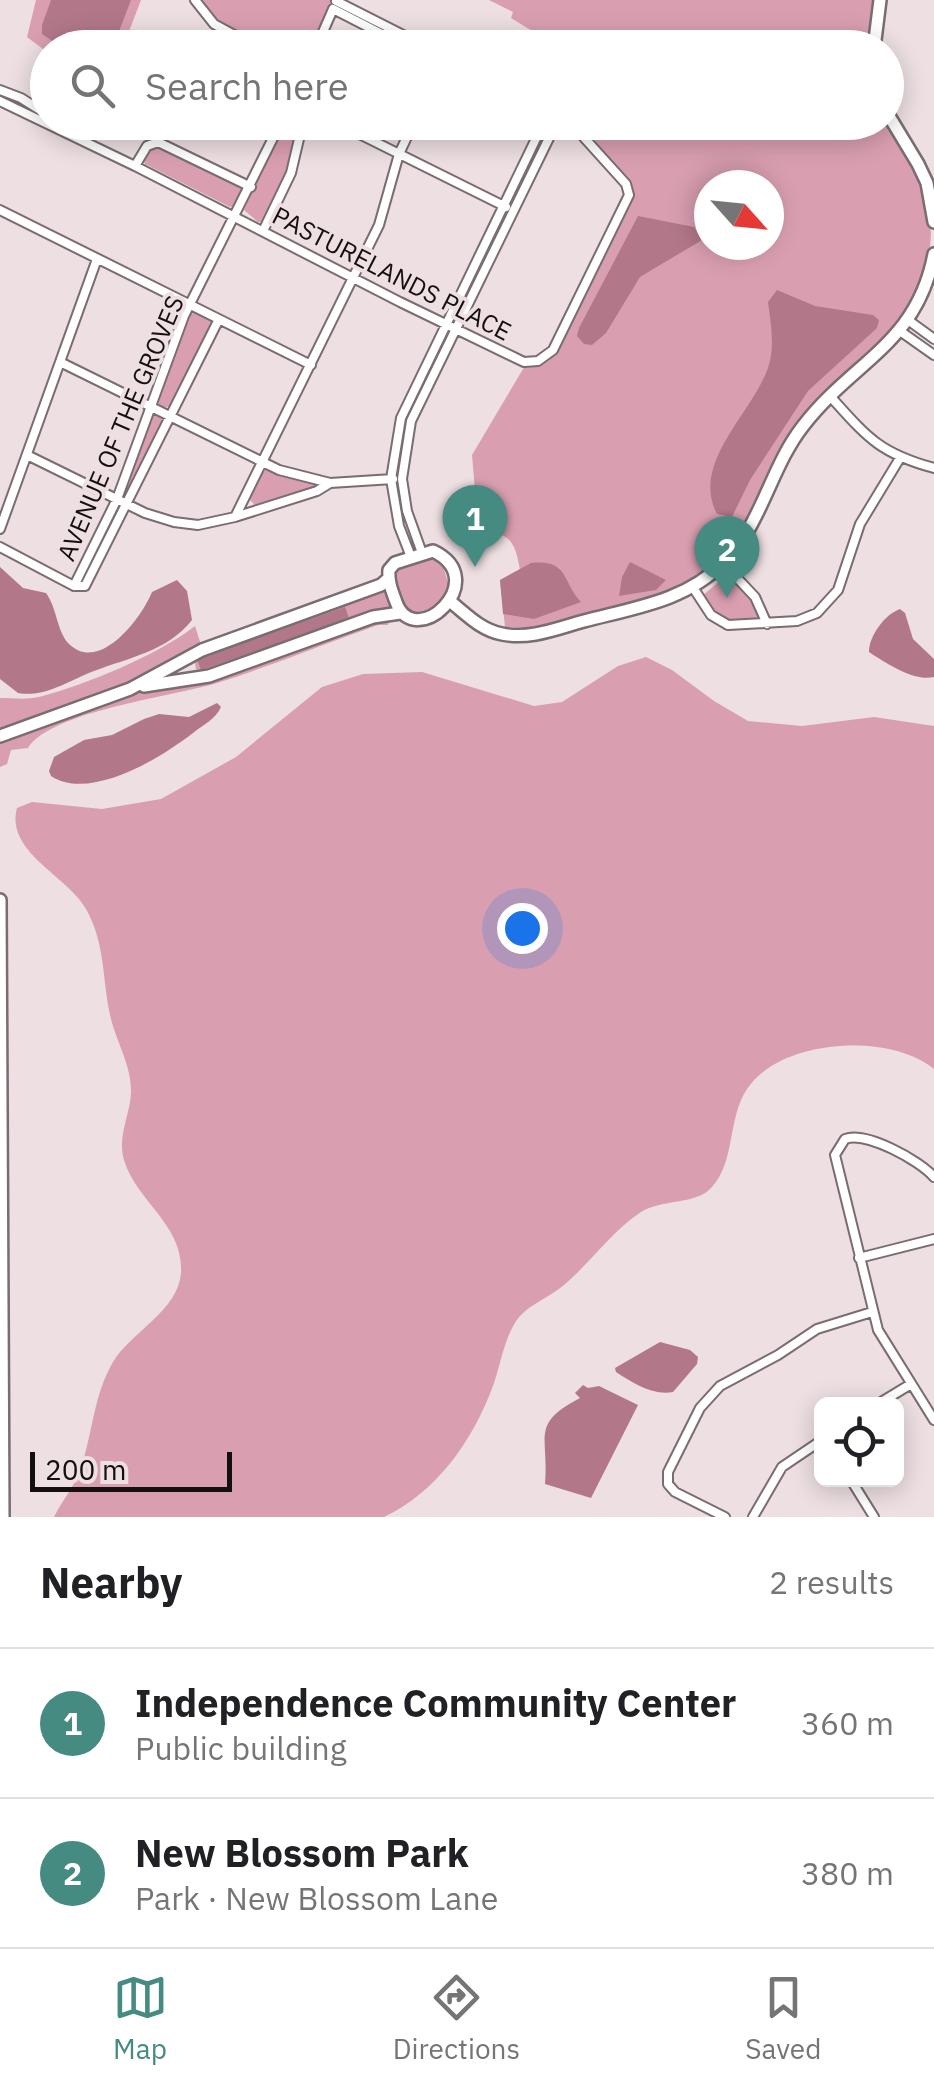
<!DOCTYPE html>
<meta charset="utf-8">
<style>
:root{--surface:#fff;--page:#f6f6f6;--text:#202124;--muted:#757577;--line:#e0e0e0;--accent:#468b82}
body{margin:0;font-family:"IBM Plex Sans",sans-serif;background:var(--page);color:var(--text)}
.controls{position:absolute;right:30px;bottom:30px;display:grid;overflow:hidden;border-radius:15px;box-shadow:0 5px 25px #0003}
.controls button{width:90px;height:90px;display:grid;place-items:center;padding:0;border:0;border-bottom:2px solid var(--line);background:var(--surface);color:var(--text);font:50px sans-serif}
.compass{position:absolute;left:694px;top:170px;width:90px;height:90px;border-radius:50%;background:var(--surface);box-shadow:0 5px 25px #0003;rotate:117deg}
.scale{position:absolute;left:30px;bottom:25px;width:202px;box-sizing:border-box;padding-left:10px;border:5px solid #140f10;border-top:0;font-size:28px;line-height:35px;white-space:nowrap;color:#140f10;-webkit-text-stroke:8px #eddfe2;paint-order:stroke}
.you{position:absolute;left:522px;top:928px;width:35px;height:35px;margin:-25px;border:8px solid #fff;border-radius:50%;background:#1a73e8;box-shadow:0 0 0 15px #1a73e833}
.badge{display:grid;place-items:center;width:65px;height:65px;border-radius:50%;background:var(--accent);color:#fff;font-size:32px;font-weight:700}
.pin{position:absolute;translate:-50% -82px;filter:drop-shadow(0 2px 5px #0008)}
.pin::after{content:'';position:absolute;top:52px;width:35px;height:30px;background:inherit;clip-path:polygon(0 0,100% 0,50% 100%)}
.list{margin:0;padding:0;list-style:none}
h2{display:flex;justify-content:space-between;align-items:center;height:130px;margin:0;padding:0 40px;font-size:42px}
h2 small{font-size:32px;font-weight:400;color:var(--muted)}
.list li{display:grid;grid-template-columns:65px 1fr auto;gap:30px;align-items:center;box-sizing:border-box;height:150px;padding:0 40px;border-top:2px solid var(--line)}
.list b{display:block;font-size:38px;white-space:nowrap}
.list p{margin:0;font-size:32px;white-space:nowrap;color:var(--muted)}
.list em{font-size:32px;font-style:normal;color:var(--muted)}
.icon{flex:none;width:55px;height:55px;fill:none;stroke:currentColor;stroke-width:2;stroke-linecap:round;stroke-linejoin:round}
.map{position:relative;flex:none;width:934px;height:1517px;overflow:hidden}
.search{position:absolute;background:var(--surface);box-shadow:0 5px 25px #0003;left:30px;right:30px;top:30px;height:110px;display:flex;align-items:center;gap:25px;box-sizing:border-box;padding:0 35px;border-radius:55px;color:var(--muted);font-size:38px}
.sheet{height:430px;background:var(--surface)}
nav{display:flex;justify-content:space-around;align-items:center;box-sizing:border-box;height:140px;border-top:2px solid var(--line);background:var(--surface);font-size:28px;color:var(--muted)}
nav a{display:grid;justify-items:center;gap:5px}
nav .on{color:var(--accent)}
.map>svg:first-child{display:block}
.green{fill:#d99fb0;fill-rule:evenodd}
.water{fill:#b27889}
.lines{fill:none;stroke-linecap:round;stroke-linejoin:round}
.street-casing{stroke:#796d70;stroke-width:12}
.secondary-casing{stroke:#796d70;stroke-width:16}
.street{stroke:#fff;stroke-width:8}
.secondary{stroke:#fff;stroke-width:11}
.labels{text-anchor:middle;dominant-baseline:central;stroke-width:8;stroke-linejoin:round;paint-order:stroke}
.street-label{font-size:25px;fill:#140f10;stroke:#eddfe2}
</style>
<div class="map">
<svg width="934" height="1517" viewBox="0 0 934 1517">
<rect width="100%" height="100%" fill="#eddfe2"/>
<path class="green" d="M36,0H141L123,47L48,48L47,52L27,37Z
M199,0H332L309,48L266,47L217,22Z
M489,0H876L871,48L560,47L558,42L552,43L511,18L513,12Z
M886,122L918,174L928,203L931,234L929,259L909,313L783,447L748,524L718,562L680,588L620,608L530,628L505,627L500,580L520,570C514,534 507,537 478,526L472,455L526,364L548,361L554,355L634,194L631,182L579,123ZM709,185H769V245H709Z
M284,123H302L291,166L265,222H258L244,210Z
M155,144L240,185L244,189L236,206L230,207L145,164L143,159L148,148Z
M196,312L210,318L212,326L173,406L162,408L156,403L188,315Z
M158,413L165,419L124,498L121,495L151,414Z
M267,469L315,483L316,486L255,505L250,500C251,490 258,473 267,469Z
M429,556L442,562L451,594L444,604L413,614C403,607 387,581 397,569C403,562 420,559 429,556Z
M728,574L753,600L760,614L757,621C730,623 718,619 702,596Z
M387,587L394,607L205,673L196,669L194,656Z
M391,616L388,625H378C324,644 271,666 217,683C175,696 51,711 28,748L11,750L7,764L0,767V742L131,694Z
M195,626L201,645L130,685L0,729V698C13,698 26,700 39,697C85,685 158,655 195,626Z
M646,657L672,670L714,701L748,721L802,726L874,717L934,726V1069C889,1032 780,1039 747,1089C727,1119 736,1162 711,1188C695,1205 661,1199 641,1212C613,1230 589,1264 564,1285C550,1297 532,1303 520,1316C505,1333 501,1364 493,1386C473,1440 437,1492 384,1517H54C62,1501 74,1487 80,1470C93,1434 93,1396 113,1362C131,1332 178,1311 181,1273C184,1225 136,1201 124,1160C117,1137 130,1115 131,1093C132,1067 117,1043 111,1019C102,982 106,944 86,909C68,876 5,852 17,808L32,802L102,809L161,799L236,757L322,687L363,674L422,672L534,706L562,702L618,666Z"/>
<path class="water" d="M51,0H131L113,47H61L42,34V25Z
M638,216L694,227L702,240L640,277L606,333L592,345L584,344L577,336L579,328Z
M777,290L815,306L873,315L879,320L877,328L808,391L750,480L732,517L717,514C691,465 748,417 766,373C776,350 771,326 768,302Z
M630,562L666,580L656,590L619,596L622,577Z
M531,563C569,559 562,582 581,602L534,619L503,614L500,580Z
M0,567L23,588L46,593C57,608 57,632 69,644C100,674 142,617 152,592L177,580L187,591L192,620C168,651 128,658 94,671C70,680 45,698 18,693L0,679Z
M345,607L349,618L201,670L197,659Z
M900,609L905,613L913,639L934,659V677C914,682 886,663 869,652C869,636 885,614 900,609Z
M217,703L221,707C215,720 204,724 193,733C162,757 90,802 51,776L49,771L54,757L84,740L112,735L144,719L159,714L189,717Z
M660,1342L690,1350L698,1357L697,1364L673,1392C653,1396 633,1383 616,1372L615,1368Z
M583,1385L588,1388L599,1386L638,1405L591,1498L545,1484C549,1435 530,1424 580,1398L575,1393Z"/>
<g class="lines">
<defs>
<path id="street" d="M195,0L214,24L258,48
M336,1L429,48
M333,9L409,48
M316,48L333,9
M0,90L21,98L48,115
M0,101L135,166L400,302L524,362L538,361L553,350L629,195L626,184L570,122
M335,122L506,207
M135,166L147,146L158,142L251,187
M0,210L311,365
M263,231L291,173L303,122
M908,320L934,339
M900,331L934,355
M60,362L279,470L330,483
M830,396C867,437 879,453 934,468
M27,455L145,513L174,522L198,525L235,517L317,491L330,483L393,479
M235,517L379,225L399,154L414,122
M0,529L97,259
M0,547L74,586H85L219,319
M422,553L407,511L402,479L411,421L551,134L558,128
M411,557L399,526L391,479L401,418L544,122
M723,563L755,597L767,624
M74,586L117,499L184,316L281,122
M692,586L711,615L728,625L797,621L817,613L838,590L860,524L900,458
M934,1177C919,1160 866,1131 845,1139L835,1155L878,1330L934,1420
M859,1258L934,1239
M878,1404L911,1384
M851,1480L874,1517
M725,1517L675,1492L668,1484V1472L700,1408L720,1386L778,1355L817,1329L872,1312
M753,1517L782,1467L822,1440"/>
<path id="secondary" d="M874,48L880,0
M886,111L918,164L927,183L934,222
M433,551C494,580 414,653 396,602C392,591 388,582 389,570L395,563Z
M451,602C467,615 481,630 502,634C530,640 558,628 584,621C633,608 686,601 723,563C762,525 770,468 803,426C853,361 917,344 934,254
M144,686L209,676L373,617L400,613
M0,736L130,689L202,650L381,585L388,579
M0,900L3,1517"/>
</defs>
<use href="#street" class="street-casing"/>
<use href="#secondary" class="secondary-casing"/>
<use href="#street" class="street"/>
<use href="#secondary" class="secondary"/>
</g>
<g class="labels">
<g class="street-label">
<text transform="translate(392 273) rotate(27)">PASTURELANDS PLACE</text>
<text transform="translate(120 428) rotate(-67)">AVENUE OF THE GROVES</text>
</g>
</g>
</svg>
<div class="controls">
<button><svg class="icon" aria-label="locate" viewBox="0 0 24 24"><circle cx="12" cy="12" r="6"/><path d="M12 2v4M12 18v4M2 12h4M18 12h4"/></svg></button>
</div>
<svg class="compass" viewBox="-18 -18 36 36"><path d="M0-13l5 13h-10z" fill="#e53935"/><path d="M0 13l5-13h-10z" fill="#757577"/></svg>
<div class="scale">200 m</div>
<div class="you"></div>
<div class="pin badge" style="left:475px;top:567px">1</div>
<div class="pin badge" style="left:727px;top:598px">2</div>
<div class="search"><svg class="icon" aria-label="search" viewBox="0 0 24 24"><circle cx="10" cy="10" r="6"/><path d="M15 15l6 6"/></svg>Search here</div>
</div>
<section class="sheet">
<h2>Nearby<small>2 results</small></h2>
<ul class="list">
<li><span class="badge">1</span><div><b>Independence Community Center</b><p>Public building</p></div><em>360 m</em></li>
<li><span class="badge">2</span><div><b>New Blossom Park</b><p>Park · New Blossom Lane</p></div><em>380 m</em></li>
</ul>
</section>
<nav>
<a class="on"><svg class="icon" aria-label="map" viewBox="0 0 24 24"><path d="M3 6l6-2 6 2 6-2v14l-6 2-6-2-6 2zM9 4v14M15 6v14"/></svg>Map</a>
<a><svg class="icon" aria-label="directions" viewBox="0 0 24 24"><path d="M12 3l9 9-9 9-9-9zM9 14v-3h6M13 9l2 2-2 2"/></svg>Directions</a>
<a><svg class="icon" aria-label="saved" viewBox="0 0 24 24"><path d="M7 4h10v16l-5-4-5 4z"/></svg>Saved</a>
</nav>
